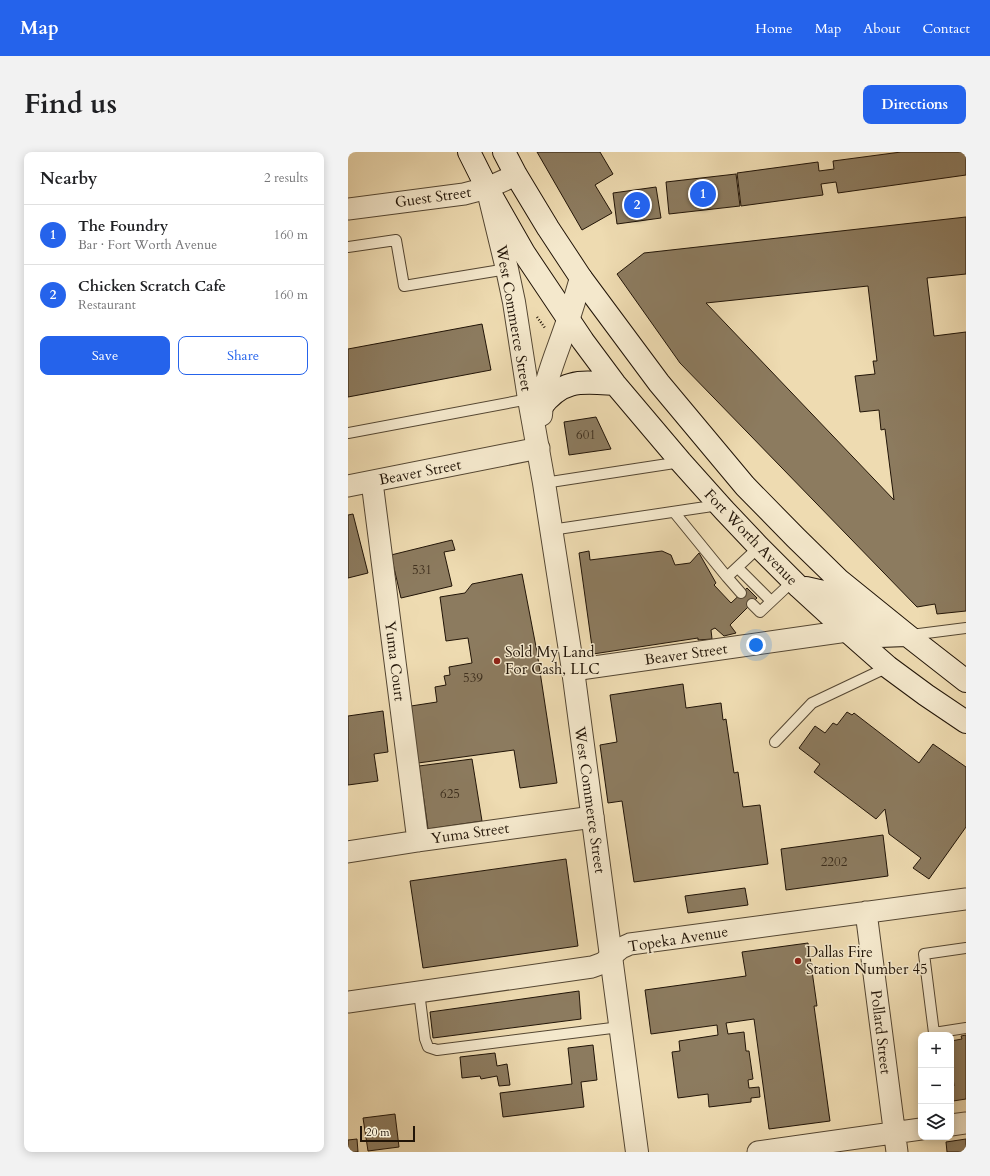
<!DOCTYPE html>
<meta charset="utf-8">
<style>
:root{--surface:#fff;--page:#f2f2f2;--text:#202124;--muted:#757577;--line:#e0e0e0;--accent:#2563eb}
body{margin:0;font-family:Cardo,serif;background:var(--page);color:var(--text)}
.controls{position:absolute;right:12px;bottom:12px;display:grid;overflow:hidden;border-radius:8px;box-shadow:0 2px 10px #0003}
.controls button{width:36px;height:36px;display:grid;place-items:center;padding:0;border:0;border-bottom:1px solid var(--line);background:var(--surface);color:var(--text);font:20px sans-serif}
.scale{position:absolute;left:12px;bottom:10px;width:55px;box-sizing:border-box;padding-left:4px;border:2px solid #211407;border-top:0;font-size:11px;line-height:14px;white-space:nowrap;color:#211407;-webkit-text-stroke:3px #f4e8cc;paint-order:stroke}
.you{position:absolute;left:408px;top:493px;width:14px;height:14px;margin:-10px;border:3px solid #fff;border-radius:50%;background:#1a73e8;box-shadow:0 0 0 6px #1a73e833}
.badge{display:grid;place-items:center;width:26px;height:26px;border-radius:50%;background:var(--accent);color:#fff;font-size:13px;font-weight:700}
.pin{position:absolute;translate:-50% -50%;border:2px solid #fff;box-shadow:0 1px 4px #0006}
.list{margin:0;padding:0;list-style:none}
h2{display:flex;justify-content:space-between;align-items:center;height:52px;margin:0;padding:0 16px;font-size:17px}
h2 small{font-size:13px;font-weight:400;color:var(--muted)}
.list li{display:grid;grid-template-columns:26px 1fr auto;gap:12px;align-items:center;box-sizing:border-box;height:60px;padding:0 16px;border-top:1px solid var(--line)}
.list b{display:block;font-size:15px;white-space:nowrap}
.list p{margin:0;font-size:13px;white-space:nowrap;color:var(--muted)}
.list em{font-size:13px;font-style:normal;color:var(--muted)}
.actions{display:flex;gap:8px;padding:12px 16px}
.actions a{flex:1;padding:9px 0;border:1px solid var(--accent);border-radius:8px;text-align:center;font-size:14px;color:var(--accent)}
.actions .main{background:var(--accent);color:#fff}
.icon{flex:none;width:22px;height:22px;fill:none;stroke:currentColor;stroke-width:2;stroke-linecap:round;stroke-linejoin:round}
.map{position:relative;flex:none;width:618px;height:1000px;overflow:hidden;border-radius:8px}
header{display:flex;align-items:center;gap:24px;box-sizing:border-box;height:56px;padding:0 20px;background:var(--accent);color:#fff}
header strong{font-size:19px}
nav{display:flex;gap:22px;margin-inline-start:auto;font-size:14px}
.intro{display:flex;align-items:center;justify-content:space-between;box-sizing:border-box;height:96px;padding:0 24px}
h1{margin:0;font-size:28px}
.button{padding:10px 18px;border-radius:8px;background:var(--accent);color:#fff;font-size:14px;font-weight:700}
main{display:flex;gap:24px;padding:0 24px}
aside{flex:1;background:var(--surface);border-radius:8px;box-shadow:0 2px 10px #0003}
.map>svg:first-child{display:block}
.building{fill:#8c7b5f;stroke:#211407;fill-rule:evenodd}
.lines{fill:none;stroke-linecap:round;stroke-linejoin:round}
.service-casing{stroke:#544632;stroke-width:12}
.minor-casing{stroke:#544632;stroke-width:23}
.tertiary-casing{stroke:#544632;stroke-width:24}
.secondary-casing{stroke:#211407;stroke-width:24}
.path{stroke:#211407;stroke-width:2.5;stroke-dasharray:1 2;stroke-linecap:butt}
.service{stroke:#f4e8cc;stroke-width:10}
.minor{stroke:#f4e8cc;stroke-width:21}
.tertiary{stroke:#f4e8cc;stroke-width:22}
.secondary{stroke:#f4e8cc;stroke-width:22}
.poi-dot{fill:#8f2418;stroke:#f4e8cc;stroke-width:1.5}
.labels{text-anchor:middle;dominant-baseline:central;stroke-width:3;stroke-linejoin:round;paint-order:stroke}
.number-label{font-size:13px;fill:#3c2e1d}
.street-label{font-size:15px;fill:#211407;stroke:#f4e8cc}
.poi-label{font-size:15px;fill:#211407;stroke:#f4e8cc;text-anchor:start}
</style>
<header>
<strong>Map</strong>
<nav><a>Home</a><a>Map</a><a>About</a><a>Contact</a></nav>
</header>
<div class="intro"><h1>Find us</h1><a class="button">Directions</a></div>
<main>
<aside>
<h2>Nearby<small>2 results</small></h2>
<ul class="list">
<li><span class="badge">1</span><div><b>The Foundry</b><p>Bar · Fort Worth Avenue</p></div><em>160 m</em></li>
<li><span class="badge">2</span><div><b>Chicken Scratch Cafe</b><p>Restaurant</p></div><em>160 m</em></li>
</ul>
<div class="actions"><a class="main">Save</a><a>Share</a></div>
</aside>
<div class="map">
<svg width="618" height="1000" viewBox="0 0 618 1000">
<rect width="100%" height="100%" fill="#eedbb1"/>
<filter id="stains"><feTurbulence type="fractalNoise" baseFrequency=".005" numOctaves="4"/><feColorMatrix values="0 0 0 0 .2 0 0 0 0 .09 0 0 0 0 .02 0 0 0 .5 -.17"/></filter>
<radialGradient id="worn" r=".72"><stop offset=".6" stop-color="#630" stop-opacity="0"/><stop offset="1" stop-color="#630" stop-opacity=".3"/></radialGradient>
<path class="building" d="M189,0H252L265,22L247,33L264,61L234,78Z
M553,0H618V23L490,41L488,30L473,32L475,43L393,54L389,21L470,10L471,19L486,17L485,9Z
M388,22L392,54L321,62L318,30Z
M308,35L313,66L269,72L265,41Z
M618,65V122L579,126L586,184L618,180V459L589,462L587,452L569,455L332,211L269,122L296,101ZM520,134L529,209H525L527,222L507,224L512,260L531,258L533,278L537,277L546,348L358,151Z
M134,172L143,218L0,245V197Z
M248,265L263,297L221,303L216,270Z
M5,362L20,421L0,426V363Z
M104,388L107,398L96,400L104,434L53,446L43,403Z
M241,399L242,408L314,399L323,403L327,413L342,411L351,401L368,431L366,433L383,451L399,436L409,446L382,473L388,481L376,484L367,476L363,478L364,487L350,488V486L245,502L231,401Z
M174,422L189,500L209,631L172,636L166,598L70,611L63,554L89,550L87,535L98,533L96,524L102,523L101,515L124,511L120,486L98,489L92,445L117,441L124,432Z
M335,532L338,556L373,551L375,568L378,567L386,621L390,620L395,655L412,653L420,712L286,730L274,649L260,651L252,593L269,590L262,543Z
M35,559L40,600L26,602L30,629L0,633V564Z
M499,560L504,563L506,561L571,611L585,592L618,615V675L581,727L565,716L573,706L541,682L537,657L528,667L466,620L472,612L451,596L467,574L477,581L485,571L489,573Z
M124,607L134,669L80,677L71,614Z
M535,683L540,724L438,738L433,697Z
M218,707L230,794L75,816L62,729Z
M397,736L400,753L340,761L337,744Z
M460,791L469,854H466L482,969L421,977L406,867L378,871L380,882L396,880L398,899H401L405,927L400,928L401,936L411,935L412,945L403,946V950L361,955L360,942L330,946L324,900L332,899L331,889L370,883L369,873L303,882L297,838L398,824L394,800Z
M231,839L233,867L85,886L82,860Z
M618,883V947L605,949L603,934H606L603,908V889L614,887L613,884Z
M245,893L249,928L233,930L236,955L155,965L152,941L224,932L220,896Z
M147,901L149,914L159,912L162,933L151,934L149,924L133,927L132,924L114,926L112,905Z
M47,962L51,995L20,999L15,966Z
M9,987L10,1000H0V988Z
M618,987V1000H599L598,990Z"/>
<g class="lines">
<defs>
<path id="service" d="M0,95L48,88L56,134L159,117
M0,281L181,247
M196,331L333,310
M326,360L379,425L411,395
M203,378L371,353
M390,416L423,449
M379,425L393,441
M404,452L412,460L445,429
M563,483L618,476
M427,590L464,551L540,515
M618,796L576,802L586,881L618,876
M71,840L77,887L80,895L89,898L272,875"/>
<path id="minor" d="M0,57L116,42L139,36L168,23
M24,330L70,689
M0,334L191,296
M225,518L499,479
M0,700L70,689L245,665
M518,760L549,1000
M0,850L244,815L255,811L273,796L282,792L618,747
M603,973L618,971
M410,1000L573,977"/>
<path id="tertiary" d="M142,47L159,117L166,150L181,247L196,331L225,518L289,1000
M193,263C195,230 210,199 220,168C225,154 229,140 233,126"/>
<path id="secondary" d="M121,0L139,36L176,101L235,189L267,232L333,310L376,358L411,395L451,435L499,479L540,515L578,543L618,570
M156,0L168,23L200,76L233,126L311,231L397,334L448,386L491,428L559,483L618,529
M193,255C215,226 234,230 267,232
M458,436L480,441L531,484L559,483"/>
</defs>
<use href="#service" class="service-casing"/>
<use href="#minor" class="minor-casing"/>
<use href="#tertiary" class="tertiary-casing"/>
<use href="#secondary" class="secondary-casing"/>
<path class="path" d="M189,165L197,176"/>
<use href="#service" class="service"/>
<use href="#minor" class="minor"/>
<use href="#tertiary" class="tertiary"/>
<use href="#secondary" class="secondary"/>
</g>
<g class="poi-dot">
<circle cx="149" cy="509" r="4"/>
<circle cx="450" cy="809" r="4"/>
</g>
<g class="labels">
<g class="number-label">
<text x="238" y="283">601</text>
<text x="74" y="418">531</text>
<text x="125" y="526">539</text>
<text x="102" y="642">625</text>
<text x="486" y="710">2202</text>
</g>
<g class="street-label">
<text transform="translate(85 45) rotate(-8)">Guest Street</text>
<text transform="translate(166 166) rotate(80)">West Commerce Street</text>
<text transform="translate(72 320) rotate(-11)">Beaver Street</text>
<text transform="translate(403 385) rotate(46)">Fort Worth Avenue</text>
<text transform="translate(338 502) rotate(-8)">Beaver Street</text>
<text transform="translate(47 509) rotate(83)">Yuma Court</text>
<text transform="translate(242 648) rotate(82)">West Commerce Street</text>
<text transform="translate(122 681) rotate(-8)">Yuma Street</text>
<text transform="translate(330 787) rotate(-9)">Topeka Avenue</text>
<text transform="translate(533 880) rotate(83)">Pollard Street</text>
</g>
<g class="poi-label">
<text x="157" y="500">Sold My Land<tspan x="157" dy="17">For Cash, LLC</tspan></text>
<text x="458" y="800">Dallas Fire<tspan x="458" dy="17">Station Number 45</tspan></text>
</g>
</g>
<rect width="100%" height="100%" filter="url(#stains)"/>
<rect width="100%" height="100%" fill="url(#worn)"/>
</svg>
<div class="controls">
<button>+</button>
<button>−</button>
<button><svg class="icon" aria-label="layers" viewBox="0 0 24 24"><path d="M12 4l9 5-9 5-9-5zM3 14l9 5 9-5"/></svg></button>
</div>
<div class="scale">20 m</div>
<div class="you"></div>
<div class="pin badge" style="left:355px;top:42px">1</div>
<div class="pin badge" style="left:289px;top:53px">2</div>
</div>
</main>
